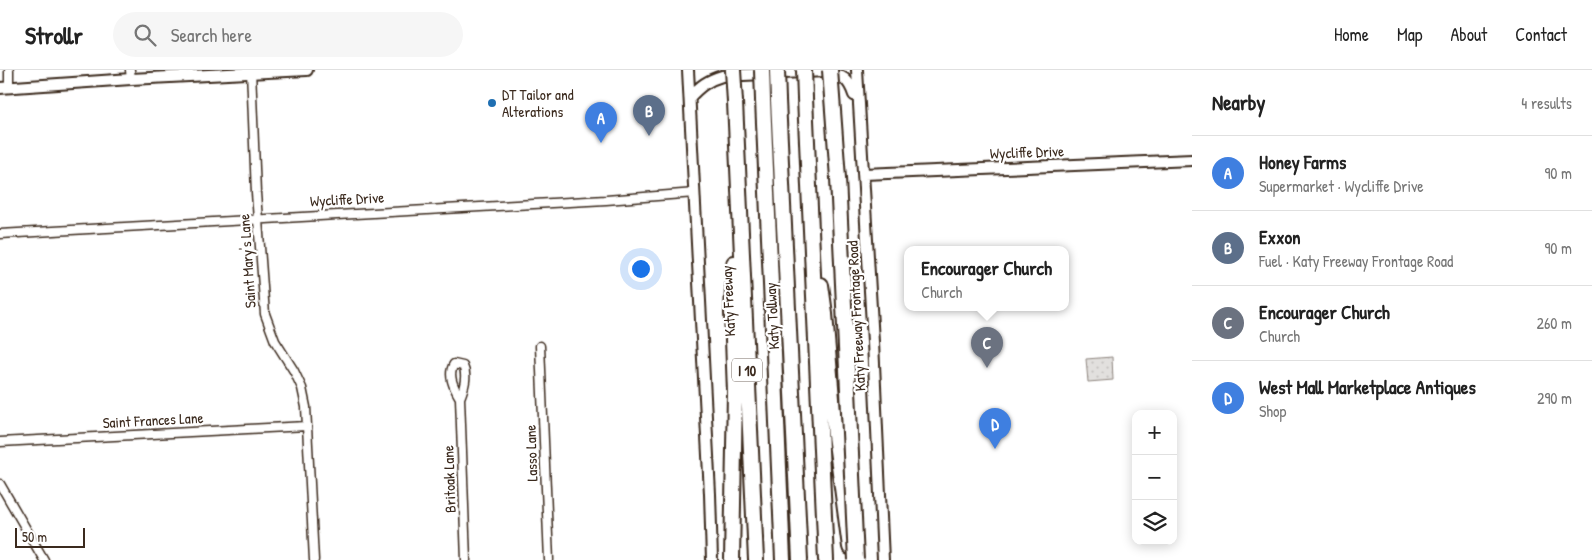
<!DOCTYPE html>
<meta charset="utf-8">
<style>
:root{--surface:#fff;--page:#f6f6f6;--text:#222;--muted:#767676;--line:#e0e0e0;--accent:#2563eb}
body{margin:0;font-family:"Patrick Hand",sans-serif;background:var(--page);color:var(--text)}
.controls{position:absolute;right:15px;bottom:15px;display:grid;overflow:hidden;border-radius:10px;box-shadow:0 2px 12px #0003}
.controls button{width:45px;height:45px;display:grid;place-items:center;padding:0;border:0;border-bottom:1px solid var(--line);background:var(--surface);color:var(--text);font:25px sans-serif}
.scale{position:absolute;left:15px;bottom:12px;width:70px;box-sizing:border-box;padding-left:5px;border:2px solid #3b2a1e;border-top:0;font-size:14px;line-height:18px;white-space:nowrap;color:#3b2a1e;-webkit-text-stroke:4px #fff;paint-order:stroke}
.you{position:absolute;left:640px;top:198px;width:18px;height:18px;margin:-12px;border:4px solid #fff;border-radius:50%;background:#1a73e8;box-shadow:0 0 0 8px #1a73e833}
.badge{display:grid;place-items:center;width:32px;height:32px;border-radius:50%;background:var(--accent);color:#fff;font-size:16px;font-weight:700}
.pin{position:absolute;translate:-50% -41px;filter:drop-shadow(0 1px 2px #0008)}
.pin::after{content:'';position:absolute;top:26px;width:18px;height:15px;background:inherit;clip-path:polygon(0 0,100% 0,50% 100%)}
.popup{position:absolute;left:904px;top:176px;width:165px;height:65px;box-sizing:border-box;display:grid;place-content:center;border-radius:10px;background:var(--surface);filter:drop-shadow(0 1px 4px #0005);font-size:16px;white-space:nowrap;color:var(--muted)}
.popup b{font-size:19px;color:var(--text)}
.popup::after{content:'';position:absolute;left:50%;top:100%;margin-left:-10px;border:10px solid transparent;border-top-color:var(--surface)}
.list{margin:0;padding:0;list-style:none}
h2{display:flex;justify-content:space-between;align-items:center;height:65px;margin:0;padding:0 20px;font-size:21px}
h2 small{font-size:16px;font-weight:400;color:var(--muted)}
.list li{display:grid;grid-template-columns:32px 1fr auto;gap:15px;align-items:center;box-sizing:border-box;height:75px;padding:0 20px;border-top:1px solid var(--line)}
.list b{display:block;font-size:19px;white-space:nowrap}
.list p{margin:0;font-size:16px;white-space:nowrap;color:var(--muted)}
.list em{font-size:16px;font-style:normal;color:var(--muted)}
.icon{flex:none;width:28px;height:28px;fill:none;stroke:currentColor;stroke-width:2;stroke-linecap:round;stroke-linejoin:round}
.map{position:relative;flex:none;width:1192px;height:490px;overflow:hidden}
header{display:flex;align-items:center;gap:30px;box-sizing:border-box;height:70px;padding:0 25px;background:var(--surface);border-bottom:1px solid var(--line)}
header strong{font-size:24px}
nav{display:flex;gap:28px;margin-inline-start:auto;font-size:18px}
.search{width:350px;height:45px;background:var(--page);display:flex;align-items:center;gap:12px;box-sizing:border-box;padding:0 18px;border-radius:28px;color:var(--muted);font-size:19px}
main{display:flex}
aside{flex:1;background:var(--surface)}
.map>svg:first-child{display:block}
.grass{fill:url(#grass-dots);stroke:#8e857e}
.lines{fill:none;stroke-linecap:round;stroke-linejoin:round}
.street-casing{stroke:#3b2a1e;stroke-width:11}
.secondary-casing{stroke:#3b2a1e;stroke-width:14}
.highway-casing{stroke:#3b2a1e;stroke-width:18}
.street{stroke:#fff;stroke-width:8}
.secondary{stroke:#fff;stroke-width:10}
.highway{stroke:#fff;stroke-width:14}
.highway-bridge-casing{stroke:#3b2a1e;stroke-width:18;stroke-linecap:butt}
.highway-bridge{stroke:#fff;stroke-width:14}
.poi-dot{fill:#1f6fb2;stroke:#fff;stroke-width:2}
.labels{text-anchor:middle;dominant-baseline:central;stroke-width:4.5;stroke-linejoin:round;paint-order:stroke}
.shield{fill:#fff;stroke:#766a62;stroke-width:1}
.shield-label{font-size:14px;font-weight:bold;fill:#3b2a1e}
.poi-label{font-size:15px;fill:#3b2a1e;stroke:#fff;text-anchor:start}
.street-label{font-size:15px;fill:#3b2a1e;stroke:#fff}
</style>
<header>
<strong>Strollr</strong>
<div class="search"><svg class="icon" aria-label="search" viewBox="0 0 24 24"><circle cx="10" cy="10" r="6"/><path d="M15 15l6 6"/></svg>Search here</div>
<nav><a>Home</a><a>Map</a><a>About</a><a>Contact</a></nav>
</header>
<main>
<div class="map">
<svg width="1192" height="490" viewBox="0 0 1192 490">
<defs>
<pattern id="grass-dots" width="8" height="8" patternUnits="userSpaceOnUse" patternTransform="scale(1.25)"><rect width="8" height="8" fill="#e2e0de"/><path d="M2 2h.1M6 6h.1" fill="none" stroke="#c3c0be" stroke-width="1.8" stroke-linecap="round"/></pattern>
</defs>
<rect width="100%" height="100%" fill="#fff"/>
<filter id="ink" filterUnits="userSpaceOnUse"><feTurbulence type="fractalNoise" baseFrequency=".02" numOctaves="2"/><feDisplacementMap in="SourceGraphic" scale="10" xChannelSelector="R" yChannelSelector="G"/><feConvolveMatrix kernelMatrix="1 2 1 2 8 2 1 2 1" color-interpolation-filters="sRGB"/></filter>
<g filter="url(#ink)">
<path class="grass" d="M1112,287L1113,310L1088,312L1086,289Z"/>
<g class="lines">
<defs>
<path id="street" d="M9,0V17
M130,0L131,9
M251,0L256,123L265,244L275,271L294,301L302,318L306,337L314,490
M0,164L606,130L695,123
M540,276L549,490
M460,328C454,318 447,305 454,294L463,296C468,306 464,318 460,328L466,490
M0,372L307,356
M0,414L44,490"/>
<path id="secondary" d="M688,0L710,424L712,490
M857,0L873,272L883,490
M0,18L131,9L307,0
M690,27C700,16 708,10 722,6L826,1C842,5 849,9 854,25
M864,104L1192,90"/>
<path id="highway" d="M805,28L826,490
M763,30L783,490
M778,30L800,490
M735,32L756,490
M821,215L825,244L835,365L850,477
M732,490L735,322L732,243L734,193"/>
</defs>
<use href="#street" class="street-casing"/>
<use href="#secondary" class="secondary-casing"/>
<use href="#highway" class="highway-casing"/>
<use href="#street" class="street"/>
<use href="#secondary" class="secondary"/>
<use href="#highway" class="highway"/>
<defs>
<path id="highway-bridge" d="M733,0L735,32
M762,0L763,30
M777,0L778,30
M804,0L805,28
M830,0L838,108L856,490"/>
</defs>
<use href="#highway-bridge" class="highway-bridge-casing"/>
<use href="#highway-bridge" class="highway-bridge"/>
</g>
</g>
<circle class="poi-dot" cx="492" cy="33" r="5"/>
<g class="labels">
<rect class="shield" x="732" y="288.5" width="30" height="23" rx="4"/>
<g class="shield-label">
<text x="747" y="300">I 10</text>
</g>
<g class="poi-label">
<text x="502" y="24">DT Tailor and<tspan x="502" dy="17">Alterations</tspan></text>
</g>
<g class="street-label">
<text transform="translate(1027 82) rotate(-2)">Wycliffe Drive</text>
<text transform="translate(347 129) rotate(-3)">Wycliffe Drive</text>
<text transform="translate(247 191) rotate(-94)">Saint Mary's Lane</text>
<text transform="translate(728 231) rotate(-93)">Katy Freeway</text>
<text transform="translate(772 246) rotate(-93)">Katy Tollway</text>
<text transform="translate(856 246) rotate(-93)">Katy Freeway Frontage Road</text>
<text transform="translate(153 350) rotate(-3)">Saint Frances Lane</text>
<text transform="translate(531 383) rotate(-92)">Lasso Lane</text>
<text transform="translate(449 409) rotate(-92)">Britoak Lane</text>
</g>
</g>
</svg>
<div class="controls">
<button>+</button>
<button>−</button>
<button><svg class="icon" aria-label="layers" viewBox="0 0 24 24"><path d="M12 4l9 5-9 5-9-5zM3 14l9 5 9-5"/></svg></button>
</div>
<div class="scale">50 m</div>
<div class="you"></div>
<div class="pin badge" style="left:601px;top:73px;background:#3f7fe0">A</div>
<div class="pin badge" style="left:649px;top:66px;background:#5c6f8a">B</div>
<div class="pin badge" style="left:987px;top:298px;background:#6b7280">C</div>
<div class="popup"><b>Encourager Church</b>Church</div>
<div class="pin badge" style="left:995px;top:379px;background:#3f7fe0">D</div>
</div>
<aside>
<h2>Nearby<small>4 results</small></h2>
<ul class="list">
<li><span class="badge" style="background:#3f7fe0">A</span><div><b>Honey Farms</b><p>Supermarket · Wycliffe Drive</p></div><em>90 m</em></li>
<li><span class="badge" style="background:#5c6f8a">B</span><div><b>Exxon</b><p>Fuel · Katy Freeway Frontage Road</p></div><em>90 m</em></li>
<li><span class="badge" style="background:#6b7280">C</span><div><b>Encourager Church</b><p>Church</p></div><em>260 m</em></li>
<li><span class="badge" style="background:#3f7fe0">D</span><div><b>West Mall Marketplace Antiques</b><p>Shop</p></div><em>290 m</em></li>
</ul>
</aside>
</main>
